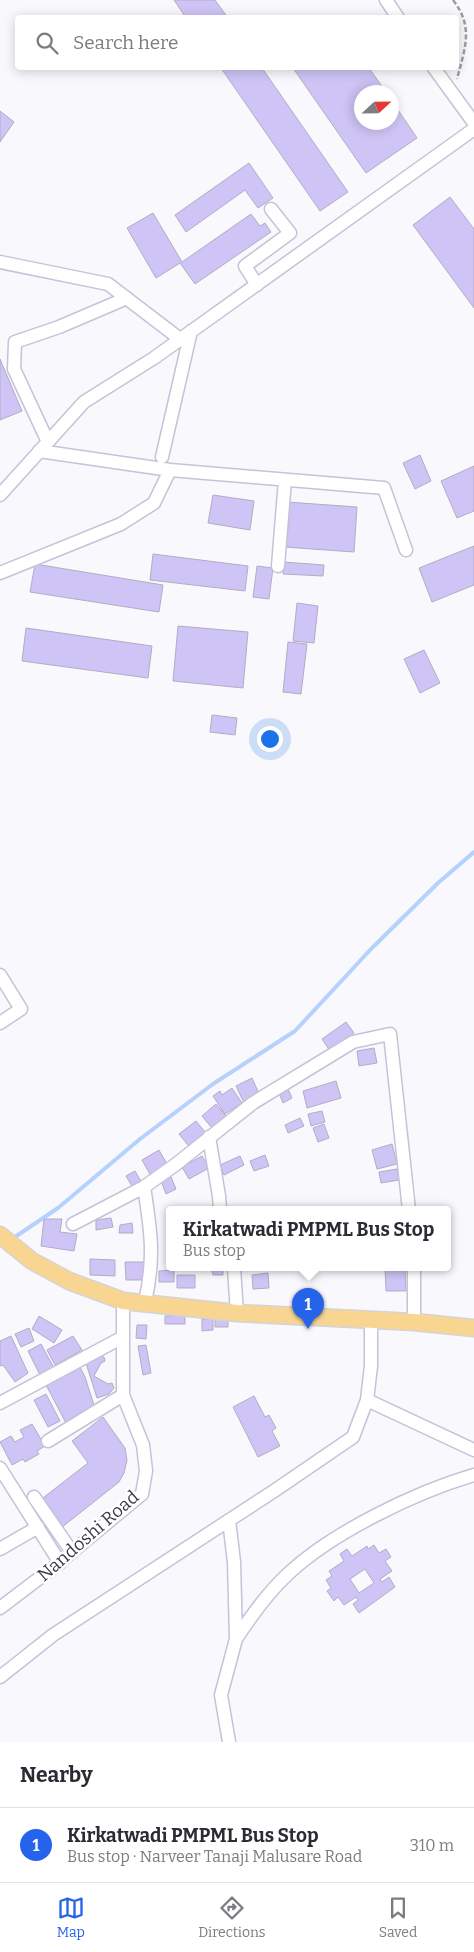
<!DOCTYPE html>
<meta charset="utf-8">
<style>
:root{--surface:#fff;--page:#f7f7f7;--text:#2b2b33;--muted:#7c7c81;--line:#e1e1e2;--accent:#2563eb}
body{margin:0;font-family:Bitter,serif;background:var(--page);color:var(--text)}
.compass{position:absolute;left:354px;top:85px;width:45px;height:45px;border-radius:50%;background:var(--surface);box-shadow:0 2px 12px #0003;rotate:68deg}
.you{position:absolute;left:269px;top:738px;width:18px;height:18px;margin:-12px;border:4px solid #fff;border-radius:50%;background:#1a73e8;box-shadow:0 0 0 8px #1a73e833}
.badge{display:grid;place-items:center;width:32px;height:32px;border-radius:50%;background:var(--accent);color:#fff;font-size:16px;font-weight:700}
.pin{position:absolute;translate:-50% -41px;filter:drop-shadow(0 1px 2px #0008)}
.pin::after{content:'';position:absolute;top:26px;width:18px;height:15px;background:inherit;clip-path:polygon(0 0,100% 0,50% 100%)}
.popup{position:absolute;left:166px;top:1206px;width:285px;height:65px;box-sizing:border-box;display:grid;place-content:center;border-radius:5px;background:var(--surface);filter:drop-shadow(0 1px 4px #0005);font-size:16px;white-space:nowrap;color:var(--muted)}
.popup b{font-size:19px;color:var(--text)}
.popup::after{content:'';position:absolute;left:50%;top:100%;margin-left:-10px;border:10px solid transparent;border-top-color:var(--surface)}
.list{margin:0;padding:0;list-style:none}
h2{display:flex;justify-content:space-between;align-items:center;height:65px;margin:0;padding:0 20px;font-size:21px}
h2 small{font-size:16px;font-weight:400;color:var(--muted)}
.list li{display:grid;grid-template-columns:32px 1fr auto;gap:15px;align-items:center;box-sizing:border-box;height:75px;padding:0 20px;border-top:1px solid var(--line)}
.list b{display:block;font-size:19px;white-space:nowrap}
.list p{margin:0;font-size:16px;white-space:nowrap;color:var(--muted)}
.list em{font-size:16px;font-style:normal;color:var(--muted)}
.icon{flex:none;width:28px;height:28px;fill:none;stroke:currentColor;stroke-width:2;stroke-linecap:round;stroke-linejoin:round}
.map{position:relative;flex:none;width:474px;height:1742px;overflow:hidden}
.search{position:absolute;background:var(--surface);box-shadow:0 2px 12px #0003;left:15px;right:15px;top:15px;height:55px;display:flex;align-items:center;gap:12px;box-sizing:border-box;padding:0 18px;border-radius:5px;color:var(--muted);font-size:19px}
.sheet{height:140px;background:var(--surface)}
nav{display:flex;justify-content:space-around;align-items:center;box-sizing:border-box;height:70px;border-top:1px solid var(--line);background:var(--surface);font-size:14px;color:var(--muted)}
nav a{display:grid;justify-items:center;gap:2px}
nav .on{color:var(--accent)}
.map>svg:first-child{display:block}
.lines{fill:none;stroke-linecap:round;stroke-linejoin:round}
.stream{stroke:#b5d1fd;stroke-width:4}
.building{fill:#cec4f5;stroke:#b1adc3;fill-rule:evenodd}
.minor-casing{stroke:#c6c2d8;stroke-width:15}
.major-casing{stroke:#d4d4d6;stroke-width:19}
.path{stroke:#9e9ca3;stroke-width:2.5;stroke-dasharray:5 2.5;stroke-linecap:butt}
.minor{stroke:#fff;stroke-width:12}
.major{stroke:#f9d592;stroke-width:16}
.labels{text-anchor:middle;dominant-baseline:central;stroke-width:5;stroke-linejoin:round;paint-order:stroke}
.street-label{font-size:18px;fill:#3c3a43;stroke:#fff}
</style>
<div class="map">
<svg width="474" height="1742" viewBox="0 0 474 1742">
<rect width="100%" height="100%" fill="#f9f8fd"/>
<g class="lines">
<path class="stream" d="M12,1239L58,1208L140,1139L213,1084L295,1031L371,949L438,883L474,852"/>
</g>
<path class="building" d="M174,0H215L228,18H186Z
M221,68H262L348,192L320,211Z
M293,68H369L386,92H362V122H392V101L417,138L366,173Z
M0,111L14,122L0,142Z
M249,163L273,198L258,208L245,190L186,232L175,215Z
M450,197L474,229V308L413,225Z
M153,213L182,262L251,214L260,226L265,223L271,232L195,284L180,263L156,278L127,228Z
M0,359L22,411L0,420Z
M420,455L431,481L415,489L403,463Z
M474,466V511L457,518L441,481Z
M213,495L254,501L250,530L208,523Z
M287,502L357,507L354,552L284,547L289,524Z
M474,546V585L432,602L419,568Z
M153,554L248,566L245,591L150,580Z
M284,562L324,565L323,576L283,574Z
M35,564L163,585L159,612L30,592Z
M257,566L273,568L269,599L253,597Z
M297,603L318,606L314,643L293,641Z
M178,626L248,632L243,688L173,681Z
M26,628L152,646L148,678L22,661Z
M288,642L307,644L301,694L283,692Z
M424,650L440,683L420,693L404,659Z
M212,715L237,718L235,735L210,732Z
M346,1022L354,1033L330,1051L322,1039Z
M374,1048L377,1063L359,1066L357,1051Z
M252,1078L260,1096L244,1103L236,1086Z
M336,1081L341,1098L307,1108L303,1091Z
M232,1088L242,1103L225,1114L213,1096L220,1091L222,1095Z
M288,1089L292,1098L283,1103L279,1093Z
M216,1104L226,1116L212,1128L202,1116Z
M322,1111L325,1122L311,1126L308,1114Z
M300,1118L304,1126L288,1133L285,1125Z
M196,1121L209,1137L192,1150L179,1134Z
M324,1124L329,1138L318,1142L313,1128Z
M392,1144L397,1164L377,1169L372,1150Z
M159,1150L168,1166L151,1176L142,1160Z
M265,1155L269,1166L254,1171L250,1161Z
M202,1156L209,1168L189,1179L182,1167Z
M240,1156L244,1165L224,1175L220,1165Z
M397,1169L399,1180L381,1183L379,1172Z
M135,1171L142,1183L133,1188L126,1176Z
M171,1177L176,1189L166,1194L161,1181Z
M111,1218L113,1227L96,1230V1220Z
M44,1219H62L60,1232L77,1234L74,1251L41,1246Z
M132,1223L133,1233H119L120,1225Z
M90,1259L115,1260V1276L90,1275Z
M125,1262H145L146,1280H126Z
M211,1268H223V1275H213Z
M385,1268H405L406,1291H386Z
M174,1270V1282H159V1271Z
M268,1273L269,1288L253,1289L252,1275Z
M177,1275H195V1288H177Z
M185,1315V1324H165V1316Z
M39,1316L62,1330L54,1343L32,1329Z
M215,1318L228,1319V1327H215Z
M202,1319H213V1330L202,1331Z
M137,1325H147L146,1339L136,1338Z
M29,1328L34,1341L21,1347L15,1334Z
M11,1336L28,1373L15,1382L3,1365L0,1366V1341Z
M73,1336L82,1350L55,1365L47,1350Z
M41,1344L54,1368L40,1375L28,1351Z
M146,1345L151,1373L143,1375L138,1346Z
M97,1356L104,1357L105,1361L101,1363L94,1376L108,1384L112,1383L114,1388L109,1394L97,1398L85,1360Z
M79,1365L85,1377L94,1405L74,1417L75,1420L67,1425L45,1383Z
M46,1394L60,1421L48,1427L34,1400Z
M254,1396L265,1417L269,1415L276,1428L272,1431L280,1446L258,1457L233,1407Z
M103,1417L125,1448L127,1460L124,1473L119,1482L61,1528L39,1501L88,1463L72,1441Z
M32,1424L45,1446L37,1451L39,1454L25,1462L23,1459L12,1465L0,1442L11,1436L15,1442L24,1437L20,1430Z
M374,1545L379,1553L386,1549L391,1557L385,1561L392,1571L380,1579L382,1582L389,1577L395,1587L359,1613L353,1604L358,1600L356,1597L344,1605L338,1597L334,1601L327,1591L331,1588L326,1580L332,1576L329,1571L344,1561L340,1554L347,1549L352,1556L367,1546L368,1549ZM365,1569L374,1583L359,1593L350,1579Z"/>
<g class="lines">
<defs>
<path id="minor" d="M386,0L398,18
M434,68L474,123
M0,262L108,284L180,339
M257,285L245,266L290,233L271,209
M48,442L14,369L15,342L59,327L127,298
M39,451L170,470L384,488L406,550
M162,457L191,331
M0,495L84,402L154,358L474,129
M278,566L285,480
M0,573L121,524L154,503L170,470
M0,975L21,1009L0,1023
M209,1137L219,1196L220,1210
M73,1224L146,1186
M234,1268L237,1313
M145,1302C155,1258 151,1231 144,1187L175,1165L253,1103L353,1042L390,1034L409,1210
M414,1322V1268
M367,1400L474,1450
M0,1403L123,1337
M48,1441L123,1395
M0,1468L60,1563
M34,1497L72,1552
M229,1520L234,1562L236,1639L221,1695L229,1742
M0,1549L38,1527
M0,1608L50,1570L142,1494L146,1471L143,1445L123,1395V1301
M236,1639C251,1616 268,1592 289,1573C333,1532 416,1492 474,1475
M0,1677L53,1635L274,1491L353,1437L367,1400L371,1366V1320"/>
<path id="major" d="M0,1235L32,1261L69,1281L123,1301L237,1313L414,1322L474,1328"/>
</defs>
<use href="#minor" class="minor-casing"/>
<use href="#major" class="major-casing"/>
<path class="path" d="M453,0C474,27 465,48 457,79"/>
<use href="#minor" class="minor"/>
<use href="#major" class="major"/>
</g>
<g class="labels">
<g class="street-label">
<text transform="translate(88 1536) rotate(-41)">Nandoshi Road</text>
</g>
</g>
</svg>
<svg class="compass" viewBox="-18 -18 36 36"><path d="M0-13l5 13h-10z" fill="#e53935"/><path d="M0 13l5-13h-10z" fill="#7c7c81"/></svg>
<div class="you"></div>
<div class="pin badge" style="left:308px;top:1329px">1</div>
<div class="popup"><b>Kirkatwadi PMPML Bus Stop</b>Bus stop</div>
<div class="search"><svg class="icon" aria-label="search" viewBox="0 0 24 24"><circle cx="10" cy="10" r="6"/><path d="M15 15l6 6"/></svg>Search here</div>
</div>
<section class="sheet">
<h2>Nearby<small></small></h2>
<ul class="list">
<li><span class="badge">1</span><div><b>Kirkatwadi PMPML Bus Stop</b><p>Bus stop · Narveer Tanaji Malusare Road</p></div><em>310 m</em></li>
</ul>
</section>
<nav>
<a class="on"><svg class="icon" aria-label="map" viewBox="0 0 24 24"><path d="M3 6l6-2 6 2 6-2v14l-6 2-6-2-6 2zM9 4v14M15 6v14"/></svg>Map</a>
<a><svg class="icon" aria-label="directions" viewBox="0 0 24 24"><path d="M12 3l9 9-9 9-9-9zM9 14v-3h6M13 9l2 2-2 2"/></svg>Directions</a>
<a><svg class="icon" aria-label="saved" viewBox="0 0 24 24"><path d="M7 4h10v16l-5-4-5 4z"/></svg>Saved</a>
</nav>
